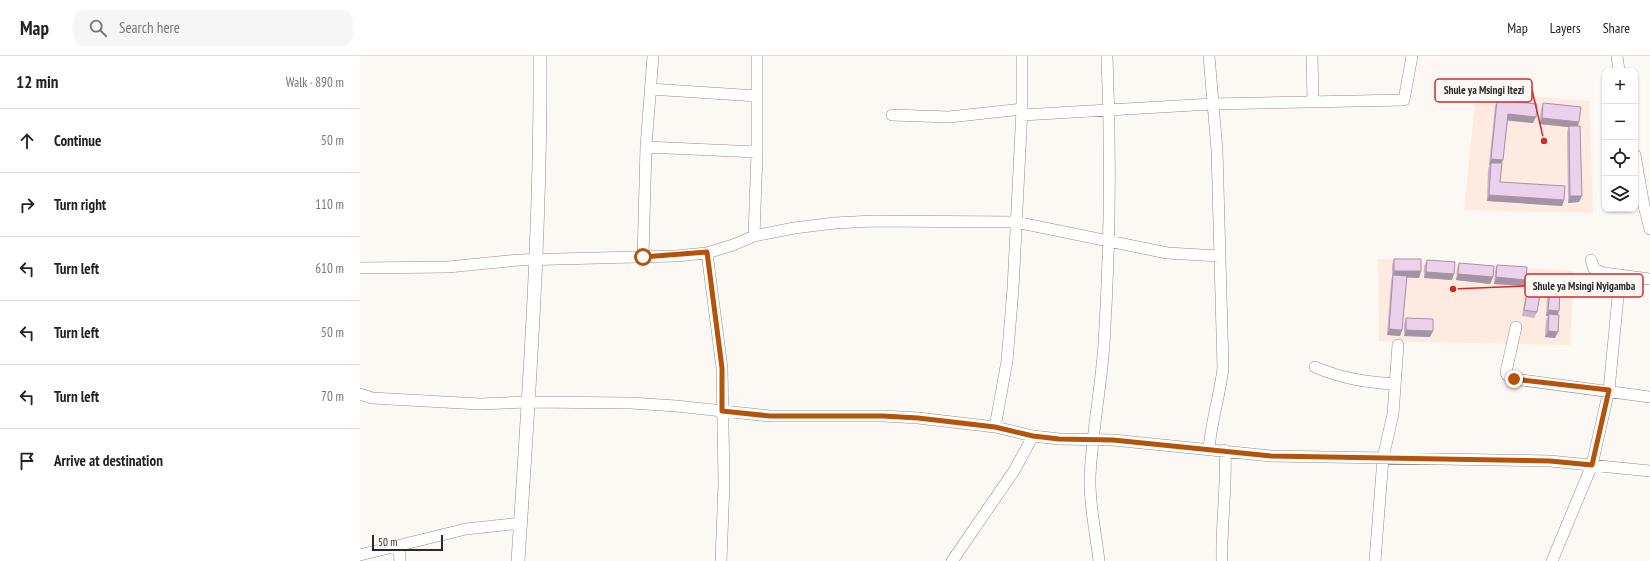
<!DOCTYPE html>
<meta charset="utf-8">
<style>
:root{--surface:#fff;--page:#f6f6f6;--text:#222;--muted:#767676;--line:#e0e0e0}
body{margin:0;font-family:"PT Sans Narrow",sans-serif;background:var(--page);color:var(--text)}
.controls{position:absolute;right:12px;top:12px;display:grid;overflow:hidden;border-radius:8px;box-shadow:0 1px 3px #0004}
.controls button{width:36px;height:36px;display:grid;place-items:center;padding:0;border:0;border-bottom:1px solid var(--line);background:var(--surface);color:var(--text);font:20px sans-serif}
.scale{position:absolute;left:12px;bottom:10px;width:71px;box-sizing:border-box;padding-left:4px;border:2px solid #2b2a28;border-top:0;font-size:11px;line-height:14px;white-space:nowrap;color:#2b2a28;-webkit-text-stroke:3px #fcf8f3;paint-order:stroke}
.stop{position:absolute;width:12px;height:12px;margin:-9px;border:3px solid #b45309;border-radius:50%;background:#fff}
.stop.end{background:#b45309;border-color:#fff;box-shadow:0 1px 4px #0008}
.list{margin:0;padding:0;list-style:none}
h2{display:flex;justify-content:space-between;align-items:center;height:52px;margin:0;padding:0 16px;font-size:17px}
h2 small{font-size:13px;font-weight:400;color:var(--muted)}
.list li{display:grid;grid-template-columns:26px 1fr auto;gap:12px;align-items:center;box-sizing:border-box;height:64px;padding:0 16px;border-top:1px solid var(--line)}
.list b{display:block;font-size:15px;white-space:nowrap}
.list em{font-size:13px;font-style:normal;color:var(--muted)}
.icon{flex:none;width:22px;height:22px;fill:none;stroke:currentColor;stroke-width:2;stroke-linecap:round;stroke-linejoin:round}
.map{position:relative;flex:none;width:1290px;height:505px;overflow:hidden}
header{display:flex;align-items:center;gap:24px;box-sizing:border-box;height:56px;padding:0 20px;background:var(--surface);border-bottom:1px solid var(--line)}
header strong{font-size:19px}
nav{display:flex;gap:22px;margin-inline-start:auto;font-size:14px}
.search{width:280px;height:36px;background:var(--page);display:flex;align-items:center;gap:10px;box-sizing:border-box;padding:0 14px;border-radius:12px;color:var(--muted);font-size:15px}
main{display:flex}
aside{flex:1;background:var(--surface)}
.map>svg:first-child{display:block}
.education{fill:#fdeae1}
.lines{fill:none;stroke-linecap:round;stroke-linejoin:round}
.minor-casing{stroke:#928e8a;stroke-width:12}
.tertiary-casing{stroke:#928e8a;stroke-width:14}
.minor{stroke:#fff;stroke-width:11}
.tertiary{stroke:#fff;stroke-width:13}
.wall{fill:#cab4cb}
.shaded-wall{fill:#a492a5}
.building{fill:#ebd1ec;stroke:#a492a5}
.route{stroke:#b45309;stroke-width:5}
.leader{fill:none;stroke:#d62828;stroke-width:1.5}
.callout-dot{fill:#d62828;stroke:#fcf8f3;stroke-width:1.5}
.callout{fill:#fcf8f3;stroke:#d62828;stroke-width:1.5}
.callout-label{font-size:11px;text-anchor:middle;font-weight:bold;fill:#2b2a28}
</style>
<header>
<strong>Map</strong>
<div class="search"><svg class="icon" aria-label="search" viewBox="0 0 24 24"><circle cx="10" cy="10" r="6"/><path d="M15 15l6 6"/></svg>Search here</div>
<nav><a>Map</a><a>Layers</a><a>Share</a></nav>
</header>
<main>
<aside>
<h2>12 min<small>Walk · 890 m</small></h2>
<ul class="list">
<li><svg class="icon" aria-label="ahead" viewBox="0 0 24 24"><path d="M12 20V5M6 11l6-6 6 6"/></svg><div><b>Continue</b></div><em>50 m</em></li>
<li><svg class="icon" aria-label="right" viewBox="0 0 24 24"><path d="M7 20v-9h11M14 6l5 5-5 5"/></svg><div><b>Turn right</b></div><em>110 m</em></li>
<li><svg class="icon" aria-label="left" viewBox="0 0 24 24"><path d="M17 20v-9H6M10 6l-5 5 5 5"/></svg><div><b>Turn left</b></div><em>610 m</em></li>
<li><svg class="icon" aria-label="left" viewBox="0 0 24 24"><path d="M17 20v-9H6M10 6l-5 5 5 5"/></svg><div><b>Turn left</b></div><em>50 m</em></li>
<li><svg class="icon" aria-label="left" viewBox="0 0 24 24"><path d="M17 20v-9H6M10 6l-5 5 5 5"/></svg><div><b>Turn left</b></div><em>70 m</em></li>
<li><svg class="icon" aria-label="arrive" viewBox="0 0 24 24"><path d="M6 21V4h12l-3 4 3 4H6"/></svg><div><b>Arrive at destination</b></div></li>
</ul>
</aside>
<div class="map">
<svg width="1290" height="505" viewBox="0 0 1290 505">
<rect width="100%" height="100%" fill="#fcf8f3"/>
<path class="education" d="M1116,36L1229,45L1233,157L1104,154Z
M1018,203L1214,215L1210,289L1019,285Z"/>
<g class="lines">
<defs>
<path id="minor" d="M952,0L953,45
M1257,0L1259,15
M290,33L397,40
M532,59L589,61L662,53
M662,59L852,48L1044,44L1052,0
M286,91L397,96
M1275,99L1284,150L1290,173
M394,180L397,96V0
M347,197L362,312L364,427L361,505
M283,201L286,91L293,0
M1231,204L1234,213L1244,217L1290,223
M0,212L88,211L159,204L315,200L347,197L373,189L394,180L434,172L475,167L513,165L655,166L807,197L860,200
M1156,271L1146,316L1147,319L1154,323L1290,341
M955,311C983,323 1006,326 1035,328
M0,338L12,342L120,348L167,346L271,347L316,350L410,360H523L558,362L635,371L673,380L699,383L753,384L911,400L1190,405L1290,415
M635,371L647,305L653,233L662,53V0
M849,393C851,366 860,339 863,312L857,94L849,0
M39,490L40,505
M0,499L106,473L161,467
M592,505L654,415L673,380
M739,505C736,477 729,449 730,421C732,376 741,332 744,288C750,192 751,96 747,0
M862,505C861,468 867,431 865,394
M1015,505L1023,402L1033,358L1038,289
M1192,505L1232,409L1249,334L1260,220"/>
<path id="tertiary" d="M158,505C169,337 181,168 180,0"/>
</defs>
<use href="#minor" class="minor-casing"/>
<use href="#tertiary" class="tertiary-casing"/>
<use href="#minor" class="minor"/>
<use href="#tertiary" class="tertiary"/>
</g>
<path class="wall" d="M1137,44L1173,67L1148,65L1141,109L1140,126L1204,144L1202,150L1127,145L1128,113L1130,109H1129L1135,50Z
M1183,47L1219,66L1218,70L1222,140L1219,146L1208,147L1207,76L1209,71L1179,68L1181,53Z
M1034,203L1061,215L1059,222L1047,221L1042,274L1040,280L1027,279L1031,225L1032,221V209Z
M1067,204L1092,224L1064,222V210Z
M1099,207L1133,221L1130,228L1096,224L1097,213Z
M1137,209L1166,224L1164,230L1134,228L1135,215Z
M1169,226L1177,256L1174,262L1162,260L1167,232Z
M1190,235L1198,259L1195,282L1185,281L1186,264L1188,260H1186L1187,242Z
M1046,262L1070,281L1044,280V268Z"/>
<path class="shaded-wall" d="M1148,58L1176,61L1173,67L1146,64Z
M1182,62L1219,66L1217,72L1179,68Z
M1131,103L1143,104L1141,110L1131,107L1130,109H1129Z
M1129,139L1204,144L1202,150L1127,145Z
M1210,140H1222L1219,146L1208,147Z
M1034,215H1061L1059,222L1033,221V219L1032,221Z
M1066,216L1094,218L1092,224L1064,222Z
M1098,218L1133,221L1130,228L1096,224Z
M1136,221L1166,224L1164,230L1134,228Z
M1188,254L1199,255L1197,261L1189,258L1188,260H1186Z
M1029,273L1042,274L1040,280L1027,279Z
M1046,274L1073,275L1070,281L1044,280Z
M1188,275L1198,276L1195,282L1185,281Z"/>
<path class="building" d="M1137,44L1177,48L1176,61L1148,58L1143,104L1131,103Z
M1183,47L1221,51L1219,66L1182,62Z
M1209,70H1220L1222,140H1210Z
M1131,107H1142L1140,126L1205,130L1204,144L1129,139Z
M1034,203H1061V215H1034Z
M1067,204L1095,206L1094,218L1066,216Z
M1099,207L1134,210L1133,221L1098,218Z
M1137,209L1167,211L1166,224L1136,221Z
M1033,219L1047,220L1042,274L1029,273Z
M1169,226L1182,228L1177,256L1164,254Z
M1190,235L1200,236L1199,255L1188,254Z
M1189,258L1199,259L1198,276L1188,275Z
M1046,262L1073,263V275L1046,274Z"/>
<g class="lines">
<path class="route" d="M283,201L347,196L362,312V355L410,360H523L558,362L635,371L673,380L699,383L753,384L911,400L1190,405L1232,409L1249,334L1154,323"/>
</g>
<path class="leader" d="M1184 85L1172 34M1093 233L1165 230"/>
<g class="callout-dot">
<circle cx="1184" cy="85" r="4"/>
<circle cx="1093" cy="233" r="4"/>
</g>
<g class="callout">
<rect x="1075" y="23" width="97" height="23" rx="4"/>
<rect x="1165" y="218" width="118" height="23" rx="4"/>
</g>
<g class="callout-label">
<text x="1124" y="38">Shule ya Msingi Itezi</text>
<text x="1224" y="234">Shule ya Msingi Nyigamba</text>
</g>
</svg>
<div class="controls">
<button>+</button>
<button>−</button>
<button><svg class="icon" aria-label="locate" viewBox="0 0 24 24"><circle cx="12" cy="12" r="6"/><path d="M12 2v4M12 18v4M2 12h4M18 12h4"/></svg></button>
<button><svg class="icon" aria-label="layers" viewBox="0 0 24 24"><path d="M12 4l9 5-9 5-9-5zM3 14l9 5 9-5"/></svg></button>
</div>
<div class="scale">50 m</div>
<div class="stop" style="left:283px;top:201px"></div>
<div class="stop end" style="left:1154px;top:323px"></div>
</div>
</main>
